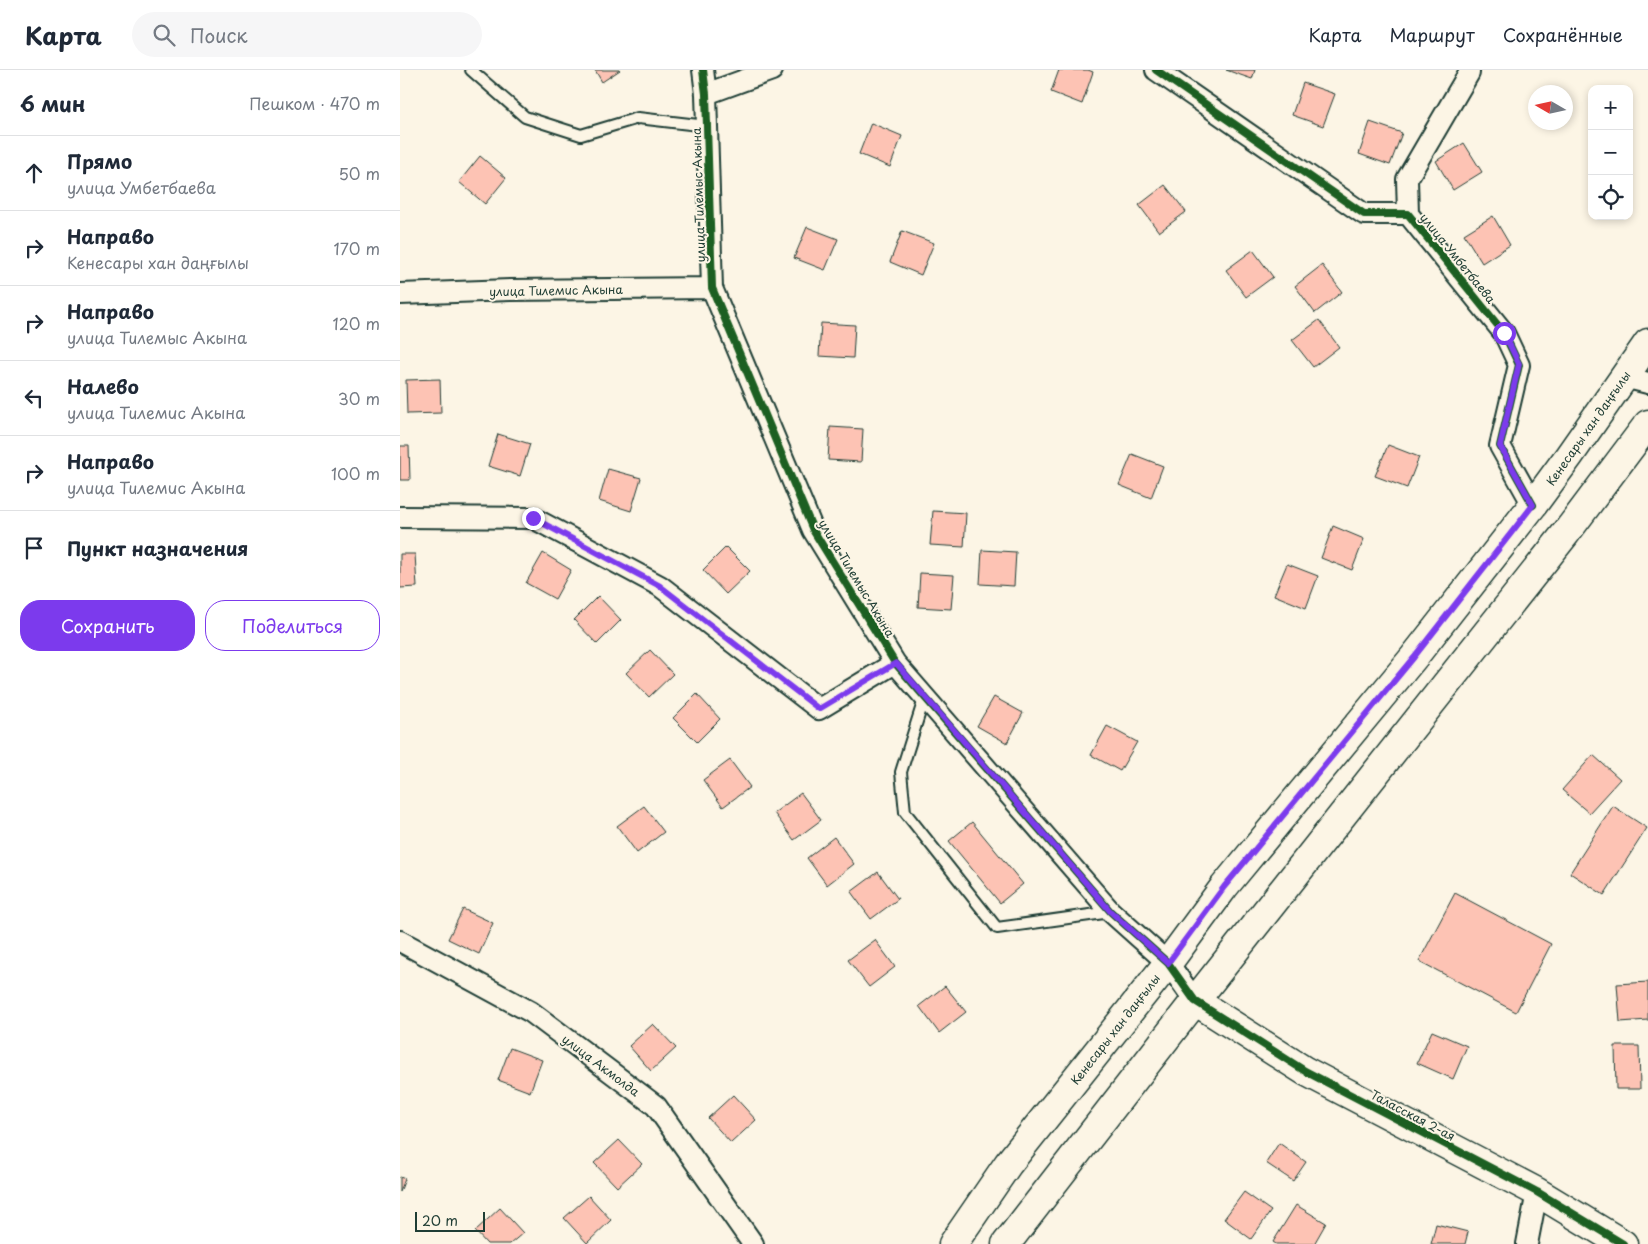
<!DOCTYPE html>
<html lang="ru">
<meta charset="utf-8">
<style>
:root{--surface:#fff;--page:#f6f6f7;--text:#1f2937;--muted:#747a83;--line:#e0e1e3;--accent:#7c3aed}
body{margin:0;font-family:"Playpen Sans",sans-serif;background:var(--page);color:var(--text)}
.controls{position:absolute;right:15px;top:15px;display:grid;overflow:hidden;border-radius:10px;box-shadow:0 2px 8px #0003}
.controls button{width:45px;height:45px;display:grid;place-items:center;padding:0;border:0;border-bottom:1px solid var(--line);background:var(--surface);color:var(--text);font:25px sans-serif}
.compass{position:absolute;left:1128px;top:15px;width:45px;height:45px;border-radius:50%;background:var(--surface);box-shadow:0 2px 8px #0003;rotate:279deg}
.scale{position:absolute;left:15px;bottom:12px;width:70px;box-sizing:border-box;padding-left:5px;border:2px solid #1f3d34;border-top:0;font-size:14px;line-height:18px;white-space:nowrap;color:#1f3d34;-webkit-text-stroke:4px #fcf5e5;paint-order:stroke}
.stop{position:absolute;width:15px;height:15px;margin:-11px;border:4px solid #7c3aed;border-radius:50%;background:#fff}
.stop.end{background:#7c3aed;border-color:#fff;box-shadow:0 1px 5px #0008}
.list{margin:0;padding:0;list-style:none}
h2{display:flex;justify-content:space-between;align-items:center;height:65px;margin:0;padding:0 20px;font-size:21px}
h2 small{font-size:16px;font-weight:400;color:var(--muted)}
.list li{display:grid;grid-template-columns:32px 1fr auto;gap:15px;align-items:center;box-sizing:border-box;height:75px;padding:0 20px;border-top:1px solid var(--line)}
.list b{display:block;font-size:19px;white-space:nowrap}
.list p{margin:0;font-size:16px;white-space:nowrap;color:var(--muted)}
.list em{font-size:16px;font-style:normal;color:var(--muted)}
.actions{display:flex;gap:10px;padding:15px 20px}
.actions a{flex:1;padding:11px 0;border:1px solid var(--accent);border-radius:20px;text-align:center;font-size:18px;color:var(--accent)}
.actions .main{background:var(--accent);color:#fff}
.icon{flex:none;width:28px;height:28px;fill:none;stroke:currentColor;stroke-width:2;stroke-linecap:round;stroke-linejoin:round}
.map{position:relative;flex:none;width:1248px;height:1174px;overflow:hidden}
header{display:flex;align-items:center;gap:30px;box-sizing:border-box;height:70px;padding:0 25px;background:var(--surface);border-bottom:1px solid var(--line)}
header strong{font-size:24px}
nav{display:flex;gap:28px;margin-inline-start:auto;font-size:18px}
.search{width:350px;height:45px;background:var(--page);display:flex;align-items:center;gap:12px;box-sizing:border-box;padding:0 18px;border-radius:28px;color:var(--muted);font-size:19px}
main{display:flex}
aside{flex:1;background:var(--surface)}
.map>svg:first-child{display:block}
.building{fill:#fdc3b4;stroke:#1f3d34}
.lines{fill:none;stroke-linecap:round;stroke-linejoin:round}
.lane-casing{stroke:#1f3d34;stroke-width:14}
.street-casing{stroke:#1f3d34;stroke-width:24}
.secondary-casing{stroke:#1f3d34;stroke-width:31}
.primary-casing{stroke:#1f3d34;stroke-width:31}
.lane{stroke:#fcf5e5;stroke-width:10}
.street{stroke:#fcf5e5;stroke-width:20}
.secondary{stroke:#fcf5e5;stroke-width:28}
.primary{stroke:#fcf5e5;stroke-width:28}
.cycleway-casing{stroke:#fcf5e5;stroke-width:11}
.cycleway{stroke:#1b5e20;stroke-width:8}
.route{stroke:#7c3aed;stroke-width:6}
.labels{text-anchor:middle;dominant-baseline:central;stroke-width:4;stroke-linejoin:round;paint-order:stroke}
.street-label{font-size:12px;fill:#1f3d34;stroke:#fcf5e5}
</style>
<header>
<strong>Карта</strong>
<div class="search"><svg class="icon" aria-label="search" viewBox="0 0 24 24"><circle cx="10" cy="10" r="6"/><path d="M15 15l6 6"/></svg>Поиск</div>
<nav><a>Карта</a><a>Маршрут</a><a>Сохранённые</a></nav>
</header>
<main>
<aside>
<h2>6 мин<small>Пешком · 470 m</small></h2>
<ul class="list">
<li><svg class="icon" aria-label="ahead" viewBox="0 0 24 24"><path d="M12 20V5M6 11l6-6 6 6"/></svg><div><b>Прямо</b><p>улица Умбетбаева</p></div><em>50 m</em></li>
<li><svg class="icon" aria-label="right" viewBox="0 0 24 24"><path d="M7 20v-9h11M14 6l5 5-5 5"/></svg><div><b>Направо</b><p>Кенесары хан даңғылы</p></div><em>170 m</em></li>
<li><svg class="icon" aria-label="right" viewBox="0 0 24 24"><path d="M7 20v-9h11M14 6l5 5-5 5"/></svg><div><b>Направо</b><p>улица Тилемыс Акына</p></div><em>120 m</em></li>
<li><svg class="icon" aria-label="left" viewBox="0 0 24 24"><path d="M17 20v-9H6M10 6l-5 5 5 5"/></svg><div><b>Налево</b><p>улица Тилемис Акына</p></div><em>30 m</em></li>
<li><svg class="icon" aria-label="right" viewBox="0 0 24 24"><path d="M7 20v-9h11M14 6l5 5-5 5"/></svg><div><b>Направо</b><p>улица Тилемис Акына</p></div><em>100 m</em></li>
<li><svg class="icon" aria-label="arrive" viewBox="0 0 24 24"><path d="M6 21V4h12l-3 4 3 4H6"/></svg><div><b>Пункт назначения</b></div></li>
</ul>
<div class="actions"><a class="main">Сохранить</a><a>Поделиться</a></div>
</aside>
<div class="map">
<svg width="1248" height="1174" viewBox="0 0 1248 1174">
<rect width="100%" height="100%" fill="#fcf5e5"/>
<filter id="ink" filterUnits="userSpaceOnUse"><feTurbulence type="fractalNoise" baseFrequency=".02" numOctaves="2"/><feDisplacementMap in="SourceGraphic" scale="10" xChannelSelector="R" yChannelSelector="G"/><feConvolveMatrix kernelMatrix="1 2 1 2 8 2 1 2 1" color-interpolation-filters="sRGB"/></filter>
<g filter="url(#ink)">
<path class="building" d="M195,0H220L202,12Z
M659,0H688L693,2L682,34L651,22Z
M826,0H855L852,9Z
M903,13L935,24L923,56L892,45Z
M970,52L1002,63L990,95L959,84Z
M471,53L502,66L490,97L459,84Z
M1064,73L1082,102L1053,120L1036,91Z
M80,86L106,108L85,134L59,112Z
M765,115L786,142L759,162L739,135Z
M1093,146L1110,175L1082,193L1064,164Z
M407,157L438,169L425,200L394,188Z
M502,161L534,173L521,205L490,192Z
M853,180L873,207L846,227L826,200Z
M922,195L942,222L915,243L895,216Z
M919,250L939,277L913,297L892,270Z
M421,253L455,255L453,288L419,286Z
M40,309L41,343L7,344L6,310Z
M430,357L463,359L461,392L428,390Z
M98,364L130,374L120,406L88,396Z
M988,375L1019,387L1007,418L975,406Z
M0,376H9L10,410H0Z
M732,384L763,396L751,428L719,415Z
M208,399L241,408L231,441L199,431Z
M533,441L566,443L564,477L530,475Z
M933,456L964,469L952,500L921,488Z
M326,477L350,501L326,524L303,500Z
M582,480L616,482L614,516L580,514Z
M143,483L171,500L155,529L126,513Z
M0,484H15L17,517L0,518Z
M887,494L918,506L906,538L874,525Z
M520,503L554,505L551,539L518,537Z
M198,526L221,550L197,574L174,550Z
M250,580L273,604L249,627L226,603Z
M297,624L320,649L297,672L273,648Z
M594,627L623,643L607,673L577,656Z
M707,656L737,672L720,701L691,685Z
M1193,685L1220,709L1189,743L1162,720Z
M330,690L350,717L323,737L303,710Z
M401,723L421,750L394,770L374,743Z
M244,736L264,762L237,783L217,756Z
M1213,736L1247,758L1204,825L1170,803Z
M572,752L623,814L600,833L549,771Z
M434,767L454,794L427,815L407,788Z
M478,802L498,829L471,849L451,822Z
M1055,823L1151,874L1116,942L1019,891Z
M63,839L93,853L79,884L48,869Z
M475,870L495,897L469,917L448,890Z
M1248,912V950L1220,952L1217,914Z
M545,916L566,942L539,963L519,936Z
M253,954L276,978L251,1001L229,976Z
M1032,961L1067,976L1053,1009L1017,993Z
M1215,976H1239L1240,1019H1216Z
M110,978L142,990L130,1022L98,1010Z
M333,1025L356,1050L331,1073L308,1048Z
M219,1070L242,1094L217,1117L194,1093Z
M879,1073L906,1092L893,1111L866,1093Z
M0,1107L5,1109L0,1122Z
M844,1122L871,1141L851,1169L824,1149Z
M189,1126L211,1150L187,1173L164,1148Z
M896,1135L926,1153L914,1174H876L873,1172Z
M100,1138L123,1163L110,1174H87L75,1161Z
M1036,1154L1068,1162L1065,1174H1031Z"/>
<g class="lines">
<defs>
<path id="lane" d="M71,0L125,47L181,65L238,48L307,56
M525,626L501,702L505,742L597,858L711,842"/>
<path id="street" d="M303,0L306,24L312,218L413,460L495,593L711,842L768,893L795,931
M756,0L964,144H1008L1104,263L1119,295L1100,376L1133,435
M306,24L372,0
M1008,144L1007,109L1069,3V0
M0,224L110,220L312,218
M1224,307L1248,313
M0,447L133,448L260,516L419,639L495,593
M0,871L131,942L256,1036L353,1174
M1127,1174L1137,1122"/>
<path id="secondary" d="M795,931L905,1001L1137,1122L1223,1174"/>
<path id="primary" d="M553,1174L608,1094L768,893L824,817L1014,587L1133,435L1169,386L1248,273
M606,1174L795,931L1166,463L1248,354"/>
</defs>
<use href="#lane" class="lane-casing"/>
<use href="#street" class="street-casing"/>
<use href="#secondary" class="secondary-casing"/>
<use href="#primary" class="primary-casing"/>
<use href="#lane" class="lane"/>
<use href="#street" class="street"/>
<use href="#secondary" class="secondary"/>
<use href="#primary" class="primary"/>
<defs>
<path id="cycleway" d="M303,0L306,24L312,218L413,460L495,593L711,842L768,893L795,931L905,1001L1137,1122L1223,1174
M756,0L964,144H1008L1104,263L1119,295L1100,376L1133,435"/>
</defs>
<use href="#cycleway" class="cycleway-casing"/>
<use href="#cycleway" class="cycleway"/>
</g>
</g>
<g class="lines" filter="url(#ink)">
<path class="route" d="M133,448L260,516L419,639L496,593L711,842L768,893L824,817L1014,587L1133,435L1100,376L1119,294L1104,263"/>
</g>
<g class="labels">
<g class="street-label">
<text transform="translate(298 125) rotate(-92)">улица Тилемыс Акына</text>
<text transform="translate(1058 188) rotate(51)">улица Умбетбаева</text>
<text transform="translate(156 220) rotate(-1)">улица Тилемис Акына</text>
<text transform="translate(1188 358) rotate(-55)">Кенесары хан даңғылы</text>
<text transform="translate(457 508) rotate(59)">улица Тилемыс Акына</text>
<text transform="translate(715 959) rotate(-52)">Кенесары хан даңғылы</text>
<text transform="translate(201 995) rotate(37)">улица Акмолда</text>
<text transform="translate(1013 1045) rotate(28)">Таласская 2-ая</text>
</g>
</g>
</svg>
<div class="controls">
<button>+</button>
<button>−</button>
<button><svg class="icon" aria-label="locate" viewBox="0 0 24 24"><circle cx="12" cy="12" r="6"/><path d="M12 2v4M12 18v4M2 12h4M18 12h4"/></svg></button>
</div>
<svg class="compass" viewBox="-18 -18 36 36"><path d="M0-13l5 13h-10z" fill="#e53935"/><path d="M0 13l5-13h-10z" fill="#747a83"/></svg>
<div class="scale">20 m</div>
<div class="stop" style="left:1104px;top:263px"></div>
<div class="stop end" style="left:133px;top:448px"></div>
</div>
</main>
